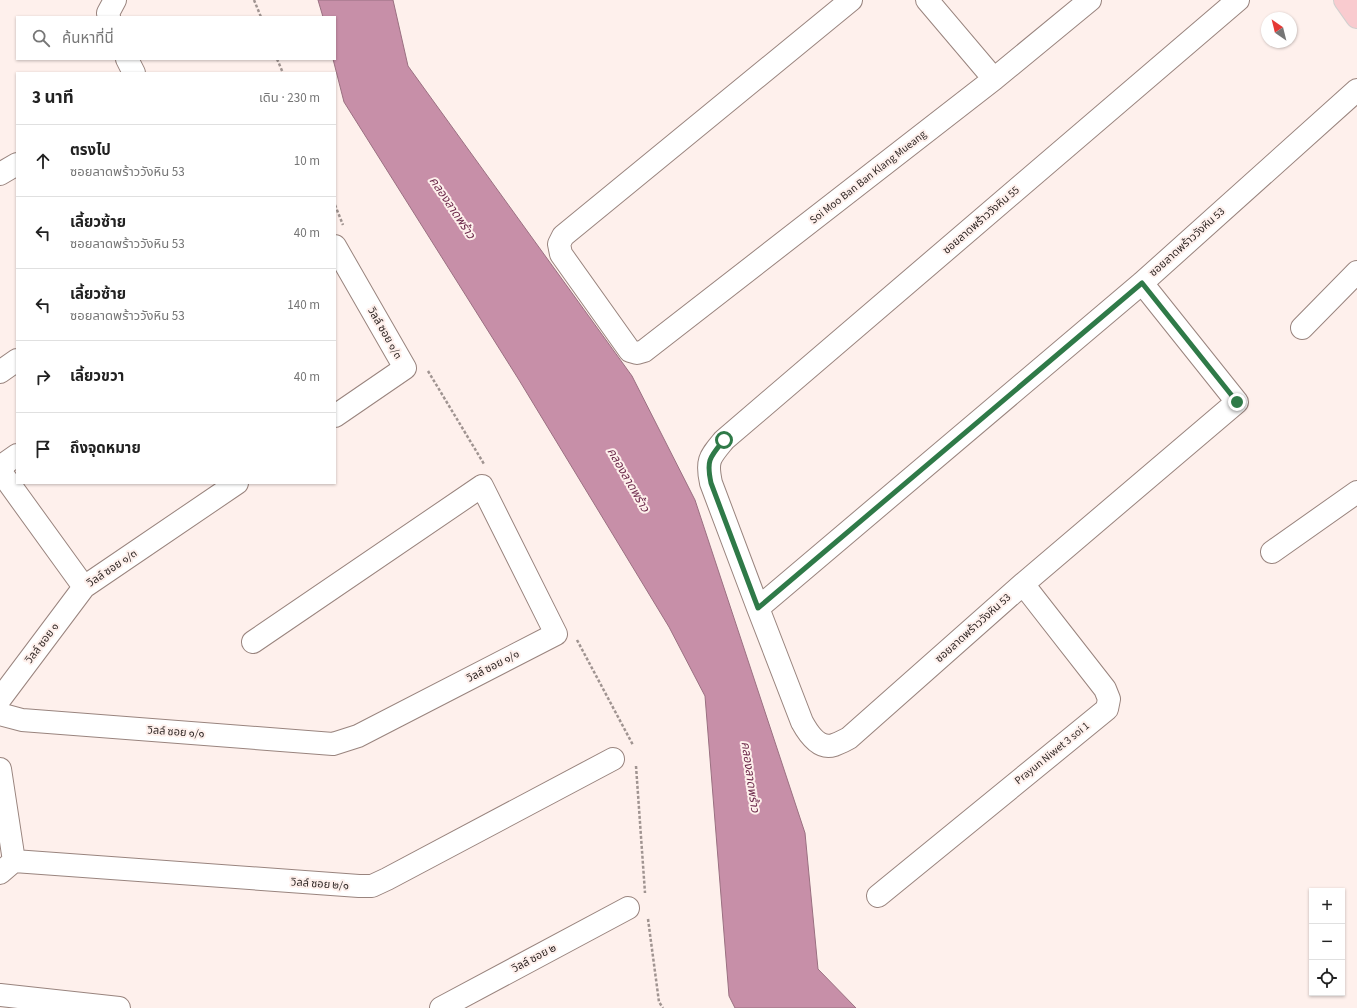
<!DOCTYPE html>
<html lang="th">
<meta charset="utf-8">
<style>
:root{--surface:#fff;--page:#f6f6f6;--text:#222;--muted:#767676;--line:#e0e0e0}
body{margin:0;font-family:"Source Sans 3","Noto Sans Thai",sans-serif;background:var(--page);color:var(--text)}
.controls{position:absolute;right:12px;bottom:12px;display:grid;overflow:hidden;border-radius:0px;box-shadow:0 1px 3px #0004}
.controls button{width:36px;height:36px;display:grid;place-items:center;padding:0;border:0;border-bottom:1px solid var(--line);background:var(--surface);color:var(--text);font:20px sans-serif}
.compass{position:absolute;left:1261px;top:12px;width:36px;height:36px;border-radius:50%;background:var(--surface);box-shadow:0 1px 3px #0004;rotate:325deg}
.stop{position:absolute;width:12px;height:12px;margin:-9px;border:3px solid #2f7a48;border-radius:50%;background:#fff}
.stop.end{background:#2f7a48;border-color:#fff;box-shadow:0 1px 4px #0008}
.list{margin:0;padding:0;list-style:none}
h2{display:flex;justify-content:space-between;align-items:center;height:52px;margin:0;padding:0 16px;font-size:17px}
h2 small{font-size:13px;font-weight:400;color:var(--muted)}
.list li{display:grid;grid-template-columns:26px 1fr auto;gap:12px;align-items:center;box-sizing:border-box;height:72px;padding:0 16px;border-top:1px solid var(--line)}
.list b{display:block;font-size:15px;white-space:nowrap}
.list p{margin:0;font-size:13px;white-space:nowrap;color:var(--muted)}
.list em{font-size:13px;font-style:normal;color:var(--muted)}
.icon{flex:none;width:22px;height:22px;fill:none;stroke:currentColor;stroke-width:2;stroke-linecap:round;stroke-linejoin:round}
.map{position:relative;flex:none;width:1357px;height:1008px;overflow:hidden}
.search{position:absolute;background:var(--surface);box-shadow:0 1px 3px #0004;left:16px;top:16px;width:320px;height:44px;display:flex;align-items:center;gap:10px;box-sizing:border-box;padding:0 14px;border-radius:0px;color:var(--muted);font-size:15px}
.panel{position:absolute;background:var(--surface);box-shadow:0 1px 3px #0004;left:16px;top:72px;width:320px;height:412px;border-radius:0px}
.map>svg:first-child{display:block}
.water{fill:#c78fa8;stroke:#9a7081}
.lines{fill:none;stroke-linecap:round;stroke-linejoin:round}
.minor-casing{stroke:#99847e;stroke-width:24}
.major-casing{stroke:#d2d0cf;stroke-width:24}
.path{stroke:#a09491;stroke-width:2.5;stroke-dasharray:3 2;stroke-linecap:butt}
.minor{stroke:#fff;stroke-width:22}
.major{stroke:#f9cbcf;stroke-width:22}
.route{stroke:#2f7a48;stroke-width:5}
.labels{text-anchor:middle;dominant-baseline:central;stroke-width:4;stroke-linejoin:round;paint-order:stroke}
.street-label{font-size:11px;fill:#312826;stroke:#fef0ec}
.water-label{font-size:12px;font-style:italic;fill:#6c294b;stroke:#fef0ec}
</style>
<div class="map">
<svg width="1357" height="1008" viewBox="0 0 1357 1008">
<rect width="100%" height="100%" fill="#fef0ec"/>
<path class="water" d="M318,0H393L408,66L632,376L695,500L805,833L818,969L856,1008H735L729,996L705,696L669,627L519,380L344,102L333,59H335V17H323Z"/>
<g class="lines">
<defs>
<path id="minor" d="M851,0L563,236L559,244L561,254L630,351L637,353L644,351L994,79L1090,0
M927,0L994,79
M109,17L108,13L115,0
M127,59L134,73
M0,174L17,164
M335,246L405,368L335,416
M1142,283L1237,402L1023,584L849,738C844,741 839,743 834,745C819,750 808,733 802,722L758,608L711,483C706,460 710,457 724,440L1238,0
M1302,328L1357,272
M0,372L17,360
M17,455L7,462L2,468L3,475L84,587
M1272,552L1357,492
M758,608L1142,283L1357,90
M0,699L84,587L237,483
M0,714L22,720L333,744L358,736L556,634L482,486L253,642
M0,769L14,861
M0,873L14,861L359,886H372L387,879L613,759
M878,896L1107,709L1109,699L1105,689L1023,584
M0,995L119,1008
M441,1008L628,908"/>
<path id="major" d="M1345,0L1357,17"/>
</defs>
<use href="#minor" class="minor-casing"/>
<use href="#major" class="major-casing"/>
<path class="path" d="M254,0L261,17
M277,59L283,73
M335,205L343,225
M428,371L484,464
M577,640L633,745
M636,766L645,893
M648,919L659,1002L663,1008"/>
<use href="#minor" class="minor"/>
<use href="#major" class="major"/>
</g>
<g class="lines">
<path class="route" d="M724,440C710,457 706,460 711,483L758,608L1142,283L1237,402"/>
</g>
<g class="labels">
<g class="street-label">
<text transform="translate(868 177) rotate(-38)">Soi Moo Ban Ban Klang Mueang</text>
<text transform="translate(981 220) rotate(-41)">ซอยลาดพร้าววังหิน 55</text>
<text transform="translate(1187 242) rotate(-42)">ซอยลาดพร้าววังหิน 53</text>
<text transform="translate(385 333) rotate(60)">วิลล์ ซอย ๑/๓</text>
<text transform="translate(112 568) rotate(-34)">วิลล์ ซอย ๑/๓</text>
<text transform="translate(973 628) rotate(-42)">ซอยลาดพร้าววังหิน 53</text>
<text transform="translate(42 643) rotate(-53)">วิลล์ ซอย ๑</text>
<text transform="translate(493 666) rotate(-27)">วิลล์ ซอย ๑/๑</text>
<text transform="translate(176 732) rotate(4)">วิลล์ ซอย ๑/๑</text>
<text transform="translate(1052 753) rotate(-39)">Prayun Niwet 3 soi 1</text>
<text transform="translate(320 884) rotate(4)">วิลล์ ซอย ๒/๑</text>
<text transform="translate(534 958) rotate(-28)">วิลล์ ซอย ๒</text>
</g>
<g class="water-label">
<text transform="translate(452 208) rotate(56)">คลองลาดพร้าว</text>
<text transform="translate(628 480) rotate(60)">คลองลาดพร้าว</text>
<text transform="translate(750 777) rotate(82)">คลองลาดพร้าว</text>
</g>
</g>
</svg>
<div class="controls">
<button>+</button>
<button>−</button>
<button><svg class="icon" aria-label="locate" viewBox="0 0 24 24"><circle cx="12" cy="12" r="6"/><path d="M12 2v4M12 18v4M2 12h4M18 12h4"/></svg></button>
</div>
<svg class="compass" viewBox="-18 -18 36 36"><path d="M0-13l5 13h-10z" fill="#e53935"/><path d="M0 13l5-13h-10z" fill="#767676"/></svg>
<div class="stop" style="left:724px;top:440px"></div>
<div class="stop end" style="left:1237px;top:402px"></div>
<div class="search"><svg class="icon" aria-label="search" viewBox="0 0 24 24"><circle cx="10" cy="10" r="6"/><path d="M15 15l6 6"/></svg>ค้นหาที่นี่</div>
<section class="panel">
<h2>3 นาที<small>เดิน · 230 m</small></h2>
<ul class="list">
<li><svg class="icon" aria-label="ahead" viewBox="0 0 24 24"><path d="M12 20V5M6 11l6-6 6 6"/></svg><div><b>ตรงไป</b><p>ซอยลาดพร้าววังหิน 53</p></div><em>10 m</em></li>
<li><svg class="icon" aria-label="left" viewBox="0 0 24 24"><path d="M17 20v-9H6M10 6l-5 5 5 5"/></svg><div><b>เลี้ยวซ้าย</b><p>ซอยลาดพร้าววังหิน 53</p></div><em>40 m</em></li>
<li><svg class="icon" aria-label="left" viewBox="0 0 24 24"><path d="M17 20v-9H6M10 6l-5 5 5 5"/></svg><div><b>เลี้ยวซ้าย</b><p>ซอยลาดพร้าววังหิน 53</p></div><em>140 m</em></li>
<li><svg class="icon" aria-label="right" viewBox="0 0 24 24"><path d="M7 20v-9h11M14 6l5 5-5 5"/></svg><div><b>เลี้ยวขวา</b></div><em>40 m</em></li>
<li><svg class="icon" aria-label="arrive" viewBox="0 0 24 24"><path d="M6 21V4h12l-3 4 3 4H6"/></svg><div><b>ถึงจุดหมาย</b></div></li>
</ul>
</section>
</div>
